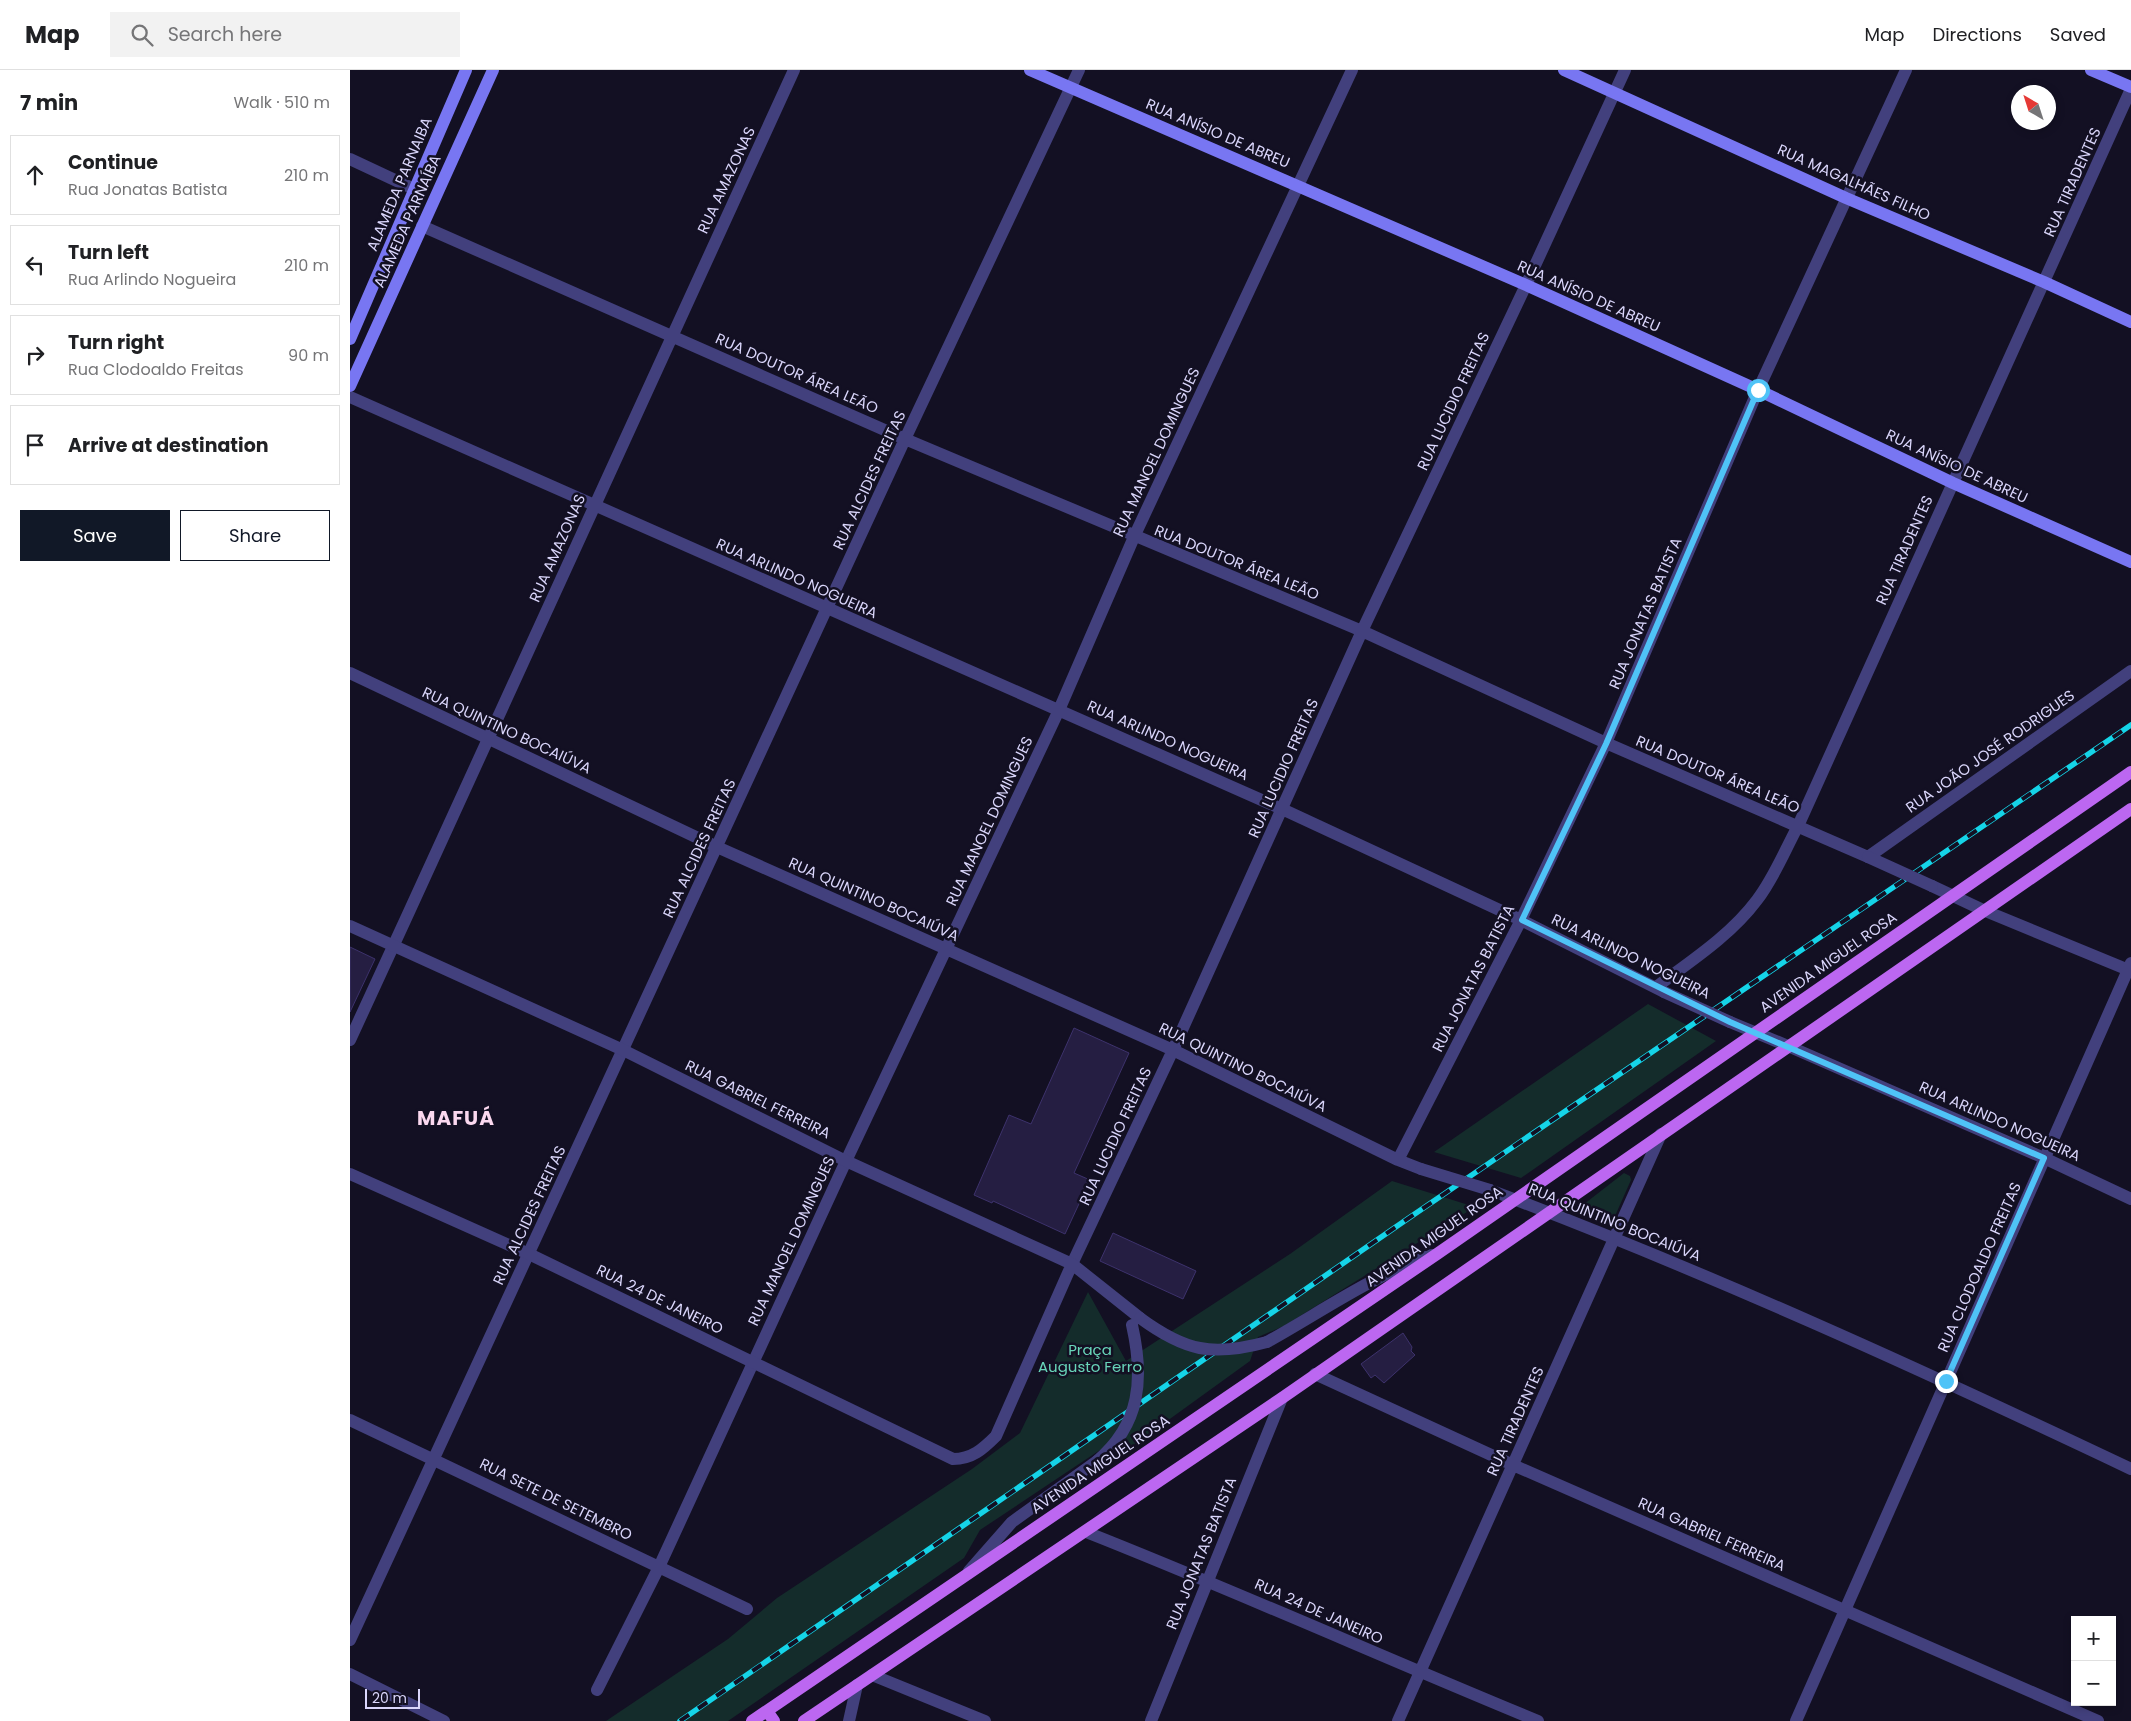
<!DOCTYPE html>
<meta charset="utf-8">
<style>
:root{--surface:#fff;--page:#f2f2f2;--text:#202124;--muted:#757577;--line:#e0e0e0;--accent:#111827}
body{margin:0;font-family:Poppins,sans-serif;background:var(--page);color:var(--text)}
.controls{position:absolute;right:15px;bottom:15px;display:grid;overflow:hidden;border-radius:0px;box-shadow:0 2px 8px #0003}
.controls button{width:45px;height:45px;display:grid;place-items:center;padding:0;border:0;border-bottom:1px solid var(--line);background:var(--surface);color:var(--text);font:25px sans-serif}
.compass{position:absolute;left:1661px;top:15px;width:45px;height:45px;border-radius:50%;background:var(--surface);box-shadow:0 2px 8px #0003;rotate:321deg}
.scale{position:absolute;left:15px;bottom:12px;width:55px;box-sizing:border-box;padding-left:5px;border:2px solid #dad6fb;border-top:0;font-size:14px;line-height:18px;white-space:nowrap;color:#dad6fb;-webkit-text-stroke:4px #131023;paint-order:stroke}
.stop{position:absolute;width:15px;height:15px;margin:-11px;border:4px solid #4fc3f7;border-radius:50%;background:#fff}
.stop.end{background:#4fc3f7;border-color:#fff;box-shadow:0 1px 5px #0008}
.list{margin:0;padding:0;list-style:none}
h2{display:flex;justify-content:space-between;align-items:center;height:65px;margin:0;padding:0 20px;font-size:21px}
h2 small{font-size:16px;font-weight:400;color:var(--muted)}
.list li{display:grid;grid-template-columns:32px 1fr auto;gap:15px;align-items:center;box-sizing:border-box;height:80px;margin:0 10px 10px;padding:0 10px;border:1px solid var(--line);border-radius:0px}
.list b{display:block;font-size:19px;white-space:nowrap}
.list p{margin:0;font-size:16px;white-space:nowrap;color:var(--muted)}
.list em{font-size:16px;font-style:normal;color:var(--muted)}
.actions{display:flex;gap:10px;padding:15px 20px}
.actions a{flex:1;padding:11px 0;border:1px solid var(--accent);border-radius:0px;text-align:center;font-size:18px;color:var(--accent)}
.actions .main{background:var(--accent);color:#fff}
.icon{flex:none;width:28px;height:28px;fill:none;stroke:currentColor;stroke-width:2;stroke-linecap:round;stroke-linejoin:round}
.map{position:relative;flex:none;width:1781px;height:1651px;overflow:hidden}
header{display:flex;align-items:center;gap:30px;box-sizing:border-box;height:70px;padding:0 25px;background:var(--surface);border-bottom:1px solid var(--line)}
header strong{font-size:24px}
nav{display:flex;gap:28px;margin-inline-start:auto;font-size:18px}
.search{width:350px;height:45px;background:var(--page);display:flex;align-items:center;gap:12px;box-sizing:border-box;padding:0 18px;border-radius:0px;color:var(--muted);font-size:19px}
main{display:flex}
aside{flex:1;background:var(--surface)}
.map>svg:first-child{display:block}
.green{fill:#142c2b}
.building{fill:#251e42;stroke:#3d326c}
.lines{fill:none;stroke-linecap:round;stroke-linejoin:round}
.minor{stroke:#42407d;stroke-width:12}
.tertiary{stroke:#42407d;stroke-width:12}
.secondary{stroke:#7876f2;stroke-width:12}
.primary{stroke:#bc67f1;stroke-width:12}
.rail-casing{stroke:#15d4e8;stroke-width:5.5}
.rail{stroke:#131023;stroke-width:4;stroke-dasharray:11;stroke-linecap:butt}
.minor-bridge{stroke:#42407d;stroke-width:12}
.tertiary-bridge{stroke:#42407d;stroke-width:12}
.route{stroke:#4fc3f7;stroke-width:6}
.labels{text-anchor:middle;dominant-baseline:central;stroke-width:5;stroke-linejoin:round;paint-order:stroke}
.street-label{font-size:15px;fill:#dad6fb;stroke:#131023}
.park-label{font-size:15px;fill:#68d5b9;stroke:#131023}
.district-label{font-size:20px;font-weight:bold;letter-spacing:1px;fill:#fbd8ef;stroke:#131023}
</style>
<header>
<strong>Map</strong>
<div class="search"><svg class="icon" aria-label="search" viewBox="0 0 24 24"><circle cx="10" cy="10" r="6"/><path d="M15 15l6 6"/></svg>Search here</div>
<nav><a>Map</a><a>Directions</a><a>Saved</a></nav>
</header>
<main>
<aside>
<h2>7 min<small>Walk · 510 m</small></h2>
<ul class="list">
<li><svg class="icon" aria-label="ahead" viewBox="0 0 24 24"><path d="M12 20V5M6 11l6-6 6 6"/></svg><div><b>Continue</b><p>Rua Jonatas Batista</p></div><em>210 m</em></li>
<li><svg class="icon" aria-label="left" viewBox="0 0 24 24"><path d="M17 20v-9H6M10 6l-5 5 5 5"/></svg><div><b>Turn left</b><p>Rua Arlindo Nogueira</p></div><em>210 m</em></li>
<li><svg class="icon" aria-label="right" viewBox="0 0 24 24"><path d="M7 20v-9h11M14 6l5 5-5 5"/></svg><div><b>Turn right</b><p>Rua Clodoaldo Freitas</p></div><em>90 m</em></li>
<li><svg class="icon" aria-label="arrive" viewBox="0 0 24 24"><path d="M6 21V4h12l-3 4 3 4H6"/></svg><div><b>Arrive at destination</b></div></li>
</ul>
<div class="actions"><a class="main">Save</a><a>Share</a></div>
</aside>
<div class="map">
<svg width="1781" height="1651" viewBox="0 0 1781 1651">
<rect width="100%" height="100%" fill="#131023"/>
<path class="green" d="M1298,934L1366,971L1171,1108L1084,1082Z
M1274,1103L1280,1106L1281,1110L1261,1155L1229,1138Z
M1042,1111L1125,1137L934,1256L908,1267L900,1291L770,1385L750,1380L630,1460L614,1488L378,1651H256L378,1569L427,1528L622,1399L670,1363L738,1222L776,1291L940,1184Z"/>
<path class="building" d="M0,877L25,889L0,942Z
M724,958L779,983L724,1103L740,1110L715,1164L643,1131L642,1133L624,1125L659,1045L681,1054Z
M763,1163L846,1201L833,1229L750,1191Z
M1053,1263L1062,1277L1061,1281L1065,1285L1034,1313L1025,1305L1021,1308L1011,1294Z"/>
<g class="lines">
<path class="minor" d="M72,156L555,369L1012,561L1256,673L1518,787L1781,601
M0,327L932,739L1171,850L1314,922
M0,603L367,777L823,980L1048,1090L1071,1099
M1582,816L1633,840L1781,901
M1306,917C1341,891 1381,865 1407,830C1424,808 1435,780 1448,756L1781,19
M1380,952L1438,976
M0,970C149,647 296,323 444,0
M1048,1090L1171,850L1256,673L1408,320L1556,0
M1140,1120C1358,1202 1570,1299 1781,1399
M722,1194L823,980L1012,561L1176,215L1275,0
M965,1304L1163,1395L1748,1651
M0,1350L397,1539
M736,1462C888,1522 1037,1589 1188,1651
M0,1570L555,369L729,0
M0,1604L94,1651
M522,1605L635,1651
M247,1620L309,1497L496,1091L709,640L784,467L1002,0
M499,1651L507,1615
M801,1651L932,1328
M1048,1651L1311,1064
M1446,1651L1781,893"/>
<path class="tertiary" d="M0,89L64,119
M0,856L273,980L496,1091L722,1194L790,1248
M1438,976L1694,1088L1781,1129
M0,1104L179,1184L603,1389C622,1389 633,1379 646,1366L722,1194
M917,1272C971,1242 1023,1205 1082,1185
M619,1501L662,1452L747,1391"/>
<path class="secondary" d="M680,0L1176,215L1408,320L1603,413L1781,492
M1214,0L1496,128L1694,212L1781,252
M1741,0L1781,17
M0,269L116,0
M0,316L143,0"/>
<path class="primary" d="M417,1641L424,1651
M402,1651L1087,1184L1781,702
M454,1651L932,1328L1781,739"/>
<defs>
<path id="rail" d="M330,1651L1053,1152L1781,655"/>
</defs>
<use href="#rail" class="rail-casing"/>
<use href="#rail" class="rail"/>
<path class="minor-bridge" d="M1518,787L1582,816
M1314,922L1380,952
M1071,1099L1140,1120"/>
<path class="tertiary-bridge" d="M790,1248C835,1281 862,1287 917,1272
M747,1391C791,1354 794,1308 782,1255"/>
</g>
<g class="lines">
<path class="route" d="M1408,320L1256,674L1172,850L1380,952L1694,1088L1596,1311"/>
</g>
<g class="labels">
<g class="street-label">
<text transform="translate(868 63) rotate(23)">RUA ANÍSIO DE ABREU</text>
<text transform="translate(376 110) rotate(-65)">RUA AMAZONAS</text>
<text transform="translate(1504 112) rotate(24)">RUA MAGALHÃES FILHO</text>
<text transform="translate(1722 112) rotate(-66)">RUA TIRADENTES</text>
<text transform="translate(49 114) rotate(-67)">ALAMEDA PARNAIBA</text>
<text transform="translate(57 151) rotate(-66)">ALAMEDA PARNAÍBA</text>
<text transform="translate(1239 226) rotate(24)">RUA ANÍSIO DE ABREU</text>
<text transform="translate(447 303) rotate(24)">RUA DOUTOR ÁREA LEÃO</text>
<text transform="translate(1103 331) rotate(-65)">RUA LUCIDIO FREITAS</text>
<text transform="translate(806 382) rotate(-65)">RUA MANOEL DOMINGUES</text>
<text transform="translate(1607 396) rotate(25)">RUA ANÍSIO DE ABREU</text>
<text transform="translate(519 410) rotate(-65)">RUA ALCIDES FREITAS</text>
<text transform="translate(207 478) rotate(-66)">RUA AMAZONAS</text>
<text transform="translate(1554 480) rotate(-66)">RUA TIRADENTES</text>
<text transform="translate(887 492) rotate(22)">RUA DOUTOR ÁREA LEÃO</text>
<text transform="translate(447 508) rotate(24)">RUA ARLINDO NOGUEIRA</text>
<text transform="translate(1295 543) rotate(-67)">RUA JONATAS BATISTA</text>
<text transform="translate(157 660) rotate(25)">RUA QUINTINO BOCAIÚVA</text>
<text transform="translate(818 670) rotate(24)">RUA ARLINDO NOGUEIRA</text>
<text transform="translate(1640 681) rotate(-35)">RUA JOÃO JOSÉ RODRIGUES</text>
<text transform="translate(933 698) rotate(-66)">RUA LUCIDIO FREITAS</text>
<text transform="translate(1368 704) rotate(23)">RUA DOUTOR ÁREA LEÃO</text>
<text transform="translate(639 751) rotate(-65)">RUA MANOEL DOMINGUES</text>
<text transform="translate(349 778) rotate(-65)">RUA ALCIDES FREITAS</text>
<text transform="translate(524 829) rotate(24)">RUA QUINTINO BOCAIÚVA</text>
<text transform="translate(1281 886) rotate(26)">RUA ARLINDO NOGUEIRA</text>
<text transform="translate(1478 892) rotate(-35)">AVENIDA MIGUEL ROSA</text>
<text transform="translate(1123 908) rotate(-63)">RUA JONATAS BATISTA</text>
<text transform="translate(893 997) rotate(26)">RUA QUINTINO BOCAIÚVA</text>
<text transform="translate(408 1029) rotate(26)">RUA GABRIEL FERREIRA</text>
<text transform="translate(1650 1051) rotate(24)">RUA ARLINDO NOGUEIRA</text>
<text transform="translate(765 1066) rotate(-65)">RUA LUCIDIO FREITAS</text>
<text transform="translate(179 1145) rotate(-65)">RUA ALCIDES FREITAS</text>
<text transform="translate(1265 1152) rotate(22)">RUA QUINTINO BOCAIÚVA</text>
<text transform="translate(1084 1166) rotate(-35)">AVENIDA MIGUEL ROSA</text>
<text transform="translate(441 1171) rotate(-65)">RUA MANOEL DOMINGUES</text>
<text transform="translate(1629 1197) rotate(-66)">RUA CLODOALDO FREITAS</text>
<text transform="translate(310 1229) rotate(26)">RUA 24 DE JANEIRO</text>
<text transform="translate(1165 1351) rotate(-66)">RUA TIRADENTES</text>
<text transform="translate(750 1394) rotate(-34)">AVENIDA MIGUEL ROSA</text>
<text transform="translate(206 1429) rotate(26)">RUA SETE DE SETEMBRO</text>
<text transform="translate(1362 1464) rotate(24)">RUA GABRIEL FERREIRA</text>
<text transform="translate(851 1483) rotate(-68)">RUA JONATAS BATISTA</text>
<text transform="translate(969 1541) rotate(24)">RUA 24 DE JANEIRO</text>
</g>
<g class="park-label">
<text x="740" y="1279">Praça<tspan x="740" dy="17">Augusto Ferro</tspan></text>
</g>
<g class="district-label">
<text x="106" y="1048">MAFUÁ</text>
</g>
</g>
</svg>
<div class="controls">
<button>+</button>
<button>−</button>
</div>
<svg class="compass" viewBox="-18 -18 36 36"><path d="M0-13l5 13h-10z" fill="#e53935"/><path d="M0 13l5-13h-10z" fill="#757577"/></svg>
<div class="scale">20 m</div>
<div class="stop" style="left:1408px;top:320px"></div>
<div class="stop end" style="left:1596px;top:1311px"></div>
</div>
</main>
